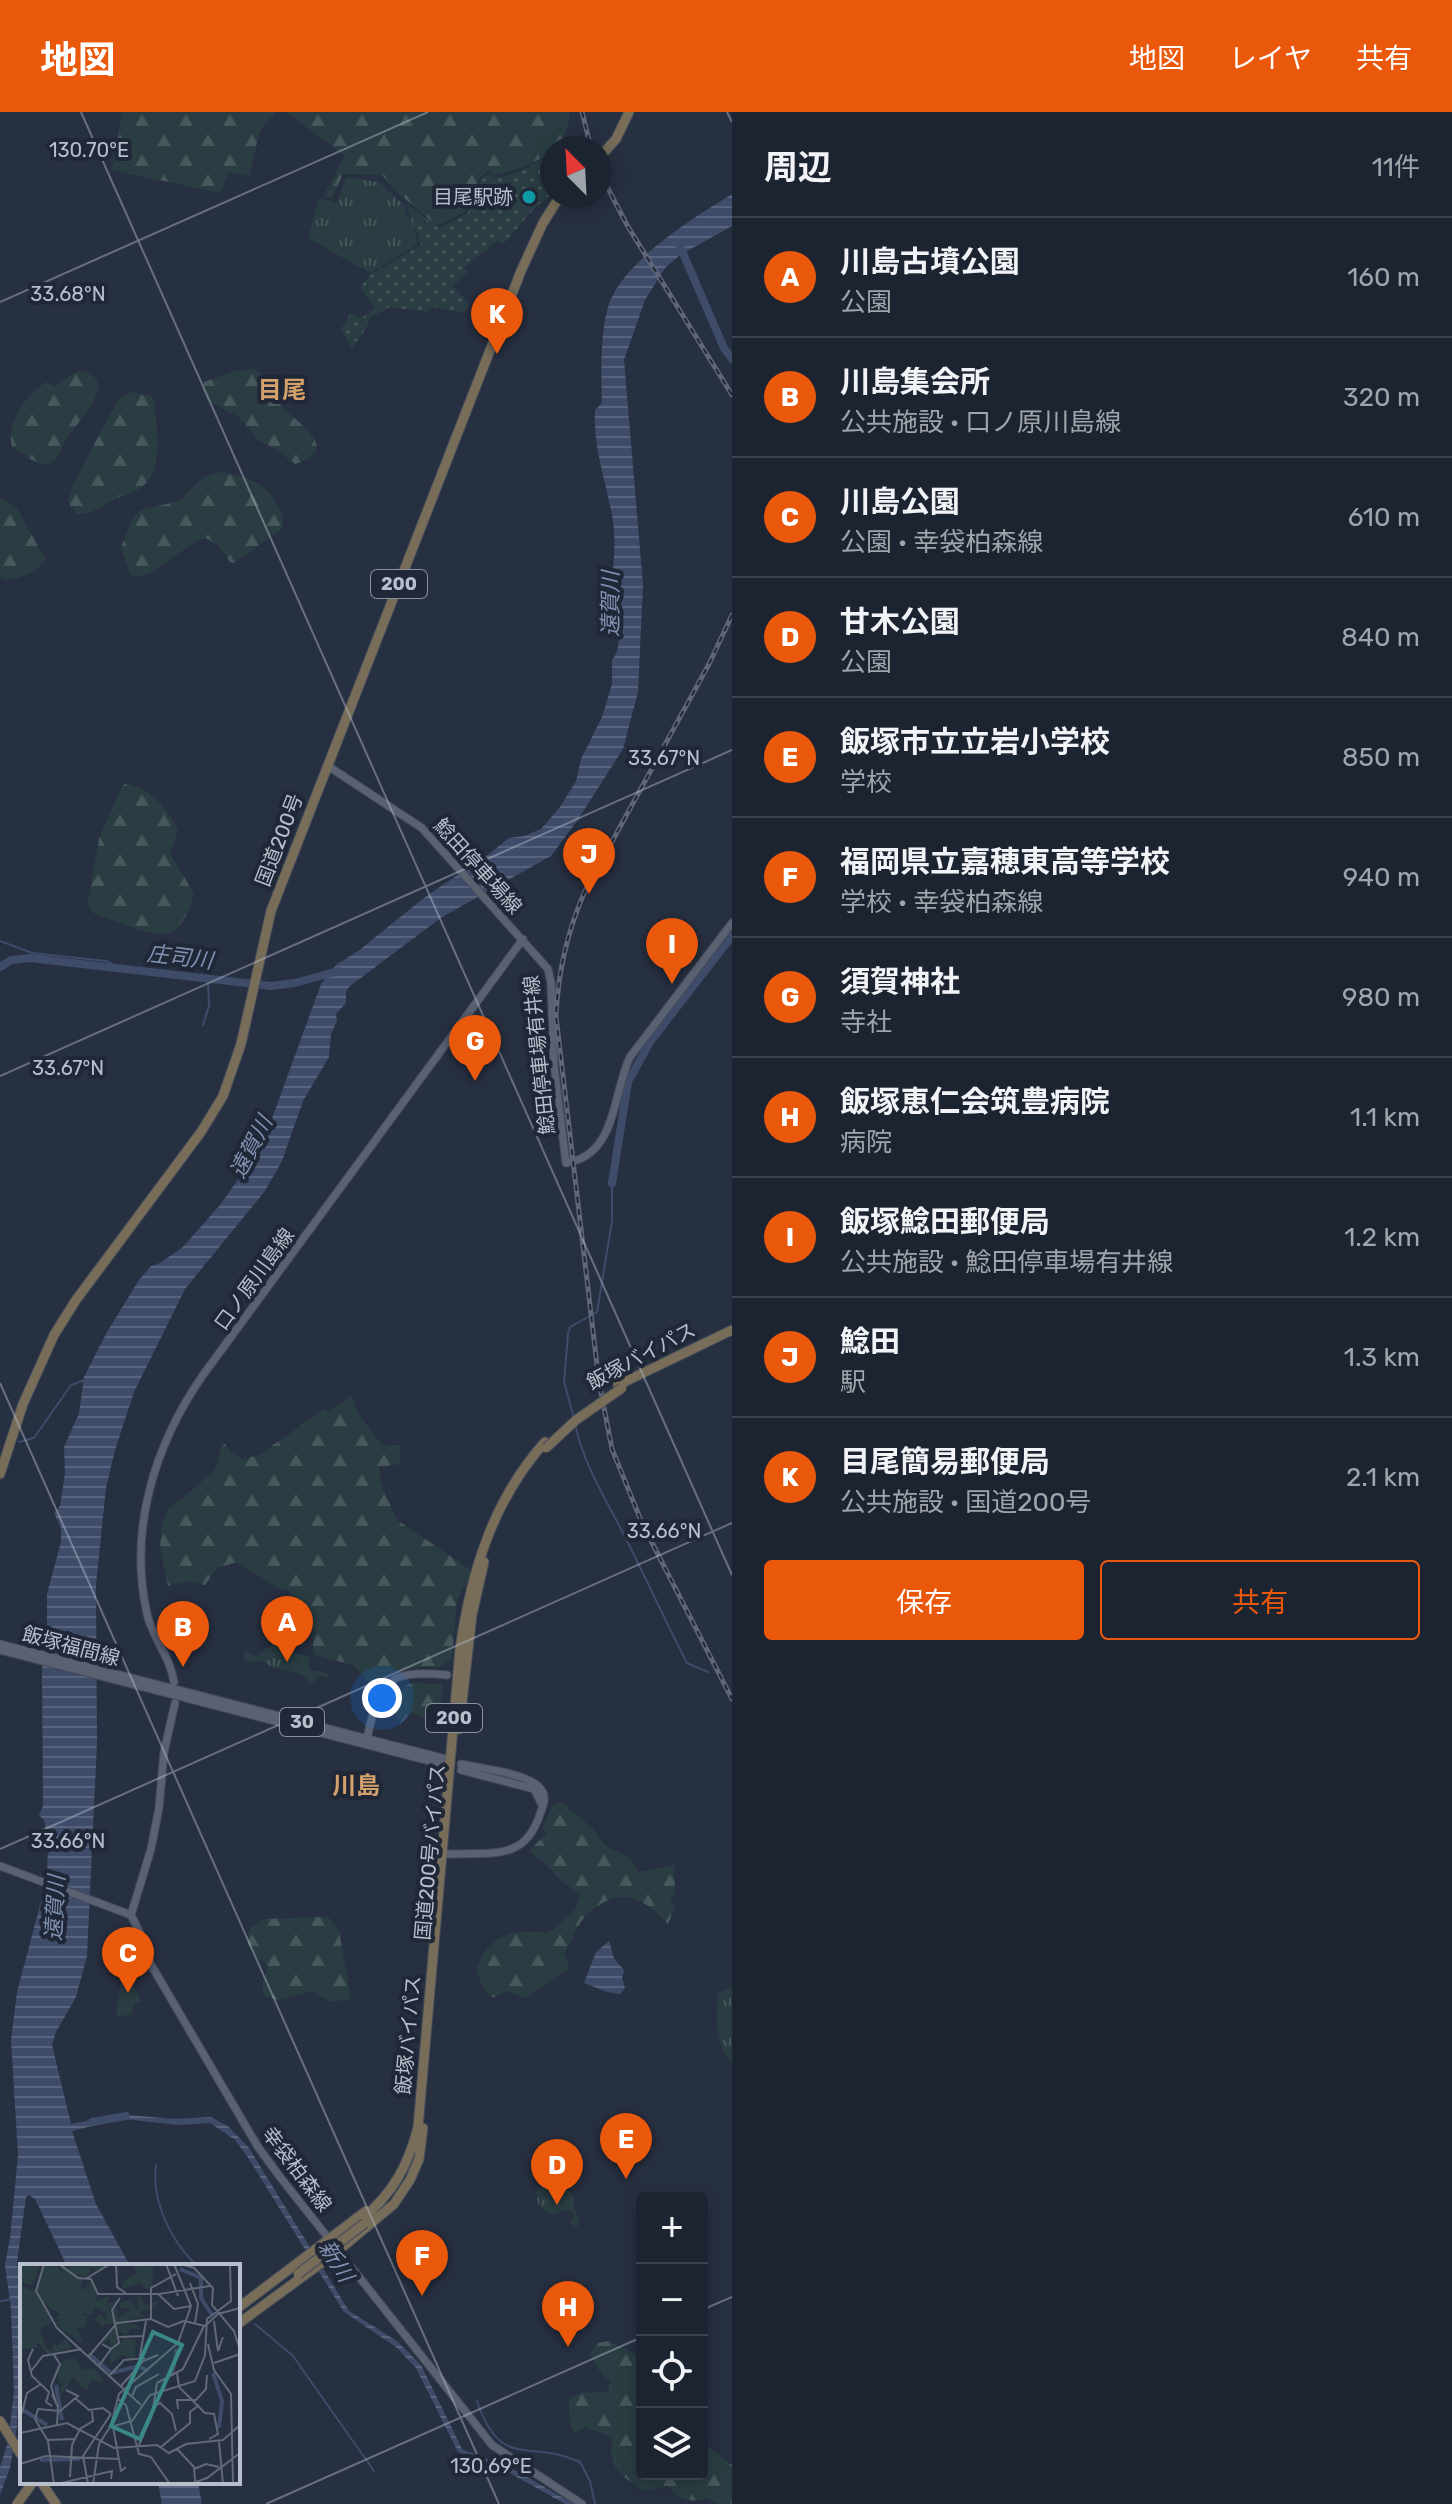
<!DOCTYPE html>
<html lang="ja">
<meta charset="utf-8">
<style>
:root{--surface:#1d2431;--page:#252c39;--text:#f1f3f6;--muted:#a0a4ab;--line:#3b414d;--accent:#ea580c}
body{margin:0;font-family:Rubik,"Noto Sans JP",sans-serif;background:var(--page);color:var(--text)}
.controls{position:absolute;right:24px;bottom:24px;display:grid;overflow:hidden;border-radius:8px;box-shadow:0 4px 20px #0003}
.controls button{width:72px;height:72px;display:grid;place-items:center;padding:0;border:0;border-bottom:2px solid var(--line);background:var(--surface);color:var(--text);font:40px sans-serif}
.compass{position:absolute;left:540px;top:24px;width:72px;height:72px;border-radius:50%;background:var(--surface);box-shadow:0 4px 20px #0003;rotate:336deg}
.you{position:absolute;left:382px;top:1586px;width:28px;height:28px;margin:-20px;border:6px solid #fff;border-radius:50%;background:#1a73e8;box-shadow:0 0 0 12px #1a73e833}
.badge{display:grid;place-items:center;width:52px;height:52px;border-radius:50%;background:var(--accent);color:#fff;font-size:26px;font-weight:700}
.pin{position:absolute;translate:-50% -66px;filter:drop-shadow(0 2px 4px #0008)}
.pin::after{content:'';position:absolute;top:42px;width:28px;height:24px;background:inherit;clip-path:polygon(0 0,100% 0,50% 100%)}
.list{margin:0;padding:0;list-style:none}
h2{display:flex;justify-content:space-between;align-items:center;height:104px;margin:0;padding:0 32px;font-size:34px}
h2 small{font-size:26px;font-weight:400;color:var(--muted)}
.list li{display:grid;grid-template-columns:52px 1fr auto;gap:24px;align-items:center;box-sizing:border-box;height:120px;padding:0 32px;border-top:2px solid var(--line)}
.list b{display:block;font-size:30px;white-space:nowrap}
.list p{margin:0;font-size:26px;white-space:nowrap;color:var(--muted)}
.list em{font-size:26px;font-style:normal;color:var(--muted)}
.actions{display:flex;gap:16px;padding:24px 32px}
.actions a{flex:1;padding:18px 0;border:2px solid var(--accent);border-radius:8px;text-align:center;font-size:28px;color:var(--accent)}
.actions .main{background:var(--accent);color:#fff}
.icon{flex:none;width:44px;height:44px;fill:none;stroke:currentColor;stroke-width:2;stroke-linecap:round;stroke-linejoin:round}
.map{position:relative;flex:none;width:732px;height:2392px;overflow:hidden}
header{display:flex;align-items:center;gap:48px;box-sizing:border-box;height:112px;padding:0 40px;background:var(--accent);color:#fff}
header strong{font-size:38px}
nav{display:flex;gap:44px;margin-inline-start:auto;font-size:28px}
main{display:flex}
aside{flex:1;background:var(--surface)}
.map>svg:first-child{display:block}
.grass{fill:url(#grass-dots)}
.forest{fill:url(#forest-firs)}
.park{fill:url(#park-tufts)}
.water{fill:url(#water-rules)}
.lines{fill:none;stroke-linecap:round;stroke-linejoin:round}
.stream{stroke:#3e4c69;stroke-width:2}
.river{stroke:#3e4c69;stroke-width:8}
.major-casing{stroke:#454b5a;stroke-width:9}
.highway-casing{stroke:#464d5b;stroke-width:11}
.major{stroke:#5a6171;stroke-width:7}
.highway{stroke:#776d59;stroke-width:9}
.rail-casing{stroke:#5e6678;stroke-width:5}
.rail{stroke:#202736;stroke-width:2;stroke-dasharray:6;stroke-linecap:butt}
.highway-bridge-casing{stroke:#464d5b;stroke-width:11;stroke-linecap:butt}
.highway-bridge{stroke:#776d59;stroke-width:9}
.ticks{fill:none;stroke:#b8becb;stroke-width:2;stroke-opacity:0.45}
.culture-dot{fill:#0f9aa8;stroke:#202736;stroke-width:3}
.labels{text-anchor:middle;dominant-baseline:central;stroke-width:8;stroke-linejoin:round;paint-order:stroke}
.shield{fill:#202736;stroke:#8a919e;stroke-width:2}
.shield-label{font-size:18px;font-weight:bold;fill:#b8becb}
.poi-label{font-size:20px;fill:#b8becb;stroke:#202736;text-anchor:end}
.street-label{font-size:20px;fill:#b8becb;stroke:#202736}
.water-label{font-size:22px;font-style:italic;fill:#8191b2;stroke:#202736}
.quarter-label{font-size:24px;font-weight:bold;fill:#d3a16b;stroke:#202736}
.inset-river{fill:none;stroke:#3e4c69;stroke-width:4}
.inset-road{fill:none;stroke:#616978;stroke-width:2}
.view{fill:#398885;fill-opacity:0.15;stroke:#398885;stroke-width:4}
.inset-edge{fill:none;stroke:#b8becb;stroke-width:4}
.ticks-label{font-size:20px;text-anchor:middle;fill:#b8becb;stroke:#202736;stroke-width:8;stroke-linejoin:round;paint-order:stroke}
</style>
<header>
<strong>地図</strong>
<nav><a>地図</a><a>レイヤ</a><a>共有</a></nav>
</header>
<main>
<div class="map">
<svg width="732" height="2392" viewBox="0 0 732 2392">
<defs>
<pattern id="grass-dots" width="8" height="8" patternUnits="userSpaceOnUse" patternTransform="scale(2)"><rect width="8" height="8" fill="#293d42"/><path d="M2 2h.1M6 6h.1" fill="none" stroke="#46575c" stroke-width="1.8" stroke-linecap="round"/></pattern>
<pattern id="forest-firs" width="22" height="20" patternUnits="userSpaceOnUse" patternTransform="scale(2)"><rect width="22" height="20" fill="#293d42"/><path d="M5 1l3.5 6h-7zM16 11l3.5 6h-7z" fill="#46575c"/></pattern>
<pattern id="park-tufts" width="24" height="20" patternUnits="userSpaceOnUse" patternTransform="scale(2)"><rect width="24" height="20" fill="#293d42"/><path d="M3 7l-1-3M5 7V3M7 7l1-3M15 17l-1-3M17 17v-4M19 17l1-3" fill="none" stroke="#46575c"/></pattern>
<pattern id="water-rules" width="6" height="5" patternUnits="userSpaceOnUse" patternTransform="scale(2)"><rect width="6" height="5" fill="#3e4c69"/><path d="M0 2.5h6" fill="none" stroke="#58647d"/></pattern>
</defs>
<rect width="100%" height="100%" fill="#273041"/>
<path class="grass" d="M552,40V81L533,98L503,132L497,129L464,156L467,160L453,175L470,191L464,201L434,195L427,200L390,195L370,206C367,219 358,225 352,237L341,217L351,201L362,206L375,196L360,176L370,163L421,133C418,120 407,102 407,92L439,116L468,101L480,69L489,61L495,66C518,62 534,54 552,40Z"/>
<path class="forest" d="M122,0H276L260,18L249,64L228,60L221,81L111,58Z
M286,0H570C569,6 568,14 566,20C556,44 518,60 494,63L489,58L478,68L466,99L437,114L397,80L382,63L343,62L332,86L323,85L345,44Z
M253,257C270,265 272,283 284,296C300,313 342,339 295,352L276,337L258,328L239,305L207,288L203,278L204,270L236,259Z
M81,259C124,268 73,312 64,331C59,339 57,353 44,352C35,352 20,340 12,335C5,312 28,279 47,270L54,274C65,270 69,261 81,259Z
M131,280L151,284L154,290C156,317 166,360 138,378C132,382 122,383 115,387C101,395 93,402 76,402L68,390L72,375L117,289Z
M221,360C231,363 244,364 253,369C270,376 286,399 282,417L234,451L230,450L219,434L206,426L198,428L153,459L139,465L130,462L121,435L133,406L141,398L179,389L204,365Z
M0,386L16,395L46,448C34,461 21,467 4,468L0,465Z
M127,671C154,680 165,694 178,718L170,742L194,781C191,793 183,818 168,821C149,825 114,808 95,802L90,797L88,789L99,727L122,674Z
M352,1283L357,1300L382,1333H400V1352L379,1355L380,1369L397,1408L471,1458V1463L457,1487L452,1546L440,1555C414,1554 393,1556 374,1575L353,1553L315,1543L313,1539L314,1518L290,1479L276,1475L237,1450L217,1456L205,1473L189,1469L168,1474L160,1435L162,1412L168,1398L215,1358L223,1330L232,1340L243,1347L259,1343L324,1297L328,1300Z
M412,1571L443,1572L440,1595L443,1618L432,1607L411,1601L400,1612C391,1597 395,1577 412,1571Z
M557,1690H561L592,1716L605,1733L629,1746L638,1760L674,1753L675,1782L670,1789L675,1796L668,1812C642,1784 619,1773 587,1803C577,1811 572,1830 564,1841L569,1855L565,1859L525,1886L507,1879L492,1886L483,1875L476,1859C490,1820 511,1818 548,1821L575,1798L581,1782C560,1773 549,1751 529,1739L547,1721L542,1717L551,1697Z
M328,1805L339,1819L351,1887L331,1890L312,1879L278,1888L264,1884L262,1874L268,1854C254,1843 242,1835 250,1816L264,1807Z
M609,2229L633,2241L642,2249V2362H702V2330L732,2353V2392H719L707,2386C691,2392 680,2387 667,2374L644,2379C621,2363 608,2358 612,2327C603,2319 595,2321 585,2315L574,2321L569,2306V2286L581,2281L607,2280L611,2270L598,2257L590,2242L597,2231Z"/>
<path class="park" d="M346,65L379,70L405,94V100L413,111L418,132L370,161L308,126L319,86L337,91Z
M279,1528L290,1540L309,1545V1556L311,1559H323L331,1566L321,1564L310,1572C302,1557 287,1561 272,1555C268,1553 264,1550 260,1548L250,1551L244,1547L245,1538L256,1545Z
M124,1848L131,1849L128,1863L141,1889L134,1892L132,1902L116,1905Z
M732,1876V1950C715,1934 715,1902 719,1880Z
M554,2070L564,2074L574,2085V2095L580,2109L576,2116L570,2110L575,2104L571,2097L550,2103L538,2092L536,2078Z"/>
<path class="water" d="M732,82V114L680,143L665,156L645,188L624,248L643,473L638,580L623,637L577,709L551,744L442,805L350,874L346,879V891L336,902L337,909L331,922L329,945L303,989L282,1049L265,1079L185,1177L134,1280L115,1338L106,1376L96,1473L97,1631L87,1844L76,1885L56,1920L52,1933L71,2012L99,2006L100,2012L72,2019L96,2092L130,2154H67L35,2087L29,2083L26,2085L17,2150L21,2179L18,2210L19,2259L17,2315L10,2356L0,2383V2355L8,2330L14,2280L11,2197L5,2153L10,2126L18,2043L11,1928L17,1880L47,1767L48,1730L44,1708L39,1703L43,1694L42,1565L43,1538L47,1529V1482L61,1430V1416L54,1401L60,1394L65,1362L64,1335L79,1301L84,1265L107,1220L139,1168L151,1154L160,1151L183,1135L220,1093L262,1034L321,872L337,852L357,840L425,785L489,742L509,726L524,724L541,717L560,695L576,669L581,647L602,605L612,572V548C622,536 620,514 609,504C611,470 618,436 612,403C605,367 593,334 595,298L602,291C601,263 600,218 609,192C625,148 693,106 732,82Z
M609,1829L614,1846L624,1858L622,1866L625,1876L620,1882L607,1880L584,1871L596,1840Z
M115,2002L175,2007L211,2005L229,2015L249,2036L349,2199L397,2229L421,2253L462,2337L515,2358L574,2392H565L508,2360L458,2340L416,2256L396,2235L344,2200L247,2044L235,2028L210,2011L178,2013L115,2006Z
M158,2370H198L202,2392H162Z"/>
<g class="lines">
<path class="stream" d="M0,829L32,841L106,849L121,856
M203,913L209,894L208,867
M574,1306L564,1270L568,1222L570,1215L597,1200L612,1109V1071
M575,1312C584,1354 606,1387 625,1425C644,1462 661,1500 680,1537L687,1551L708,1560
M19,1330L34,1326L71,1273L85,1268
M156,2053C151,2090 172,2130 197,2154
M1,2189L12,2187
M255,2212L293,2244L374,2359
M477,2289C501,2360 529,2326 580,2350L590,2369L595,2392"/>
<path class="river" d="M679,132L724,236L732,247
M0,855L12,848L30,846L271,874L295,871L338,859
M612,1071L628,970L650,930L732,824
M92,2010L126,2004"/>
<defs>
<path id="major" d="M328,654L422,716L548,857L551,870L554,953L566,1051C617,1043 612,983 630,945L732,811
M0,1532L446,1647
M0,1538L445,1653
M174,1570C170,1544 153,1527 147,1502C128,1417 155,1332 203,1263L523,827
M366,1631C379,1571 383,1557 447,1563
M461,1658L534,1677L541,1691
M448,1742C490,1740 525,1750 540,1702C544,1692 548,1683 538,1674C524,1661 480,1656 461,1652
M0,1754L131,1803L142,1825L150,1851L258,2035L280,2065L492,2333L582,2392
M131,1803L151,1737L159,1696L164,1640L175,1591"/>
<path id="highway" d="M600,45L616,27L629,0
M618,1273L732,1218
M0,1362L23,1292L54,1223L76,1188L201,1020L223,984L241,932L271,799L521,159L543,111L560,84
M459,1617L472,1503L484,1450
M362,2107C393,2081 408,2054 418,2015L460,1537C471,1460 493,1388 545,1330
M238,2196L366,2099
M238,2212L339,2138L394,2092L410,2068L419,2047L423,2016
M0,2309L22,2344
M41,2370L56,2392
M17,2392L33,2370"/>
</defs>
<use href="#major" class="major-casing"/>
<use href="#highway" class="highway-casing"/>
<use href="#major" class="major"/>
<use href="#highway" class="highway"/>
<defs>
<path id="rail" d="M582,0L591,36
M600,61L627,113L732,283
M732,503L709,552L585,779C567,820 558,859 556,904L599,1270L612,1337L642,1411L732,1587"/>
</defs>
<use href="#rail" class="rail-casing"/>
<use href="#rail" class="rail"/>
<defs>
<path id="highway-bridge" d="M546,1336L576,1308L622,1276
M298,2162L365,2111"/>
</defs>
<use href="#highway-bridge" class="highway-bridge-casing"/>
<use href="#highway-bridge" class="highway-bridge"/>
</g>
<path class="ticks" d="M81,0L732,1463M727,0L732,10M0,190L428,0M0,964L732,638M0,1271L499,2392M0,1737L732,1411M702,2198L732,2185M266,2392L642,2225"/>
<circle class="culture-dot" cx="529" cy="85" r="8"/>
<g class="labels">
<g class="shield">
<rect x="371" y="458" width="56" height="28" rx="6"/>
<rect x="426" y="1592" width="56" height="28" rx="6"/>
<rect x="280" y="1596" width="44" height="28" rx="6"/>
</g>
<g class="shield-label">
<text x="399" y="472">200</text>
<text x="454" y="1606">200</text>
<text x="302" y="1610">30</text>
</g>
<g class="poi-label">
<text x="513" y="85">目尾駅跡</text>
</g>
<g class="street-label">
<text transform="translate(279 728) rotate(-69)">国道200号</text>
<text transform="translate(478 754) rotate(48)">鯰田停車場線</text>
<text transform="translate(539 943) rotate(-96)">鯰田停車場有井線</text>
<text transform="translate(254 1167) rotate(-54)">口ノ原川島線</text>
<text transform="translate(641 1244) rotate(-28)">飯塚バイパス</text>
<text transform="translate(71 1534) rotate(15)">飯塚福間線</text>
<text transform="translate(430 1740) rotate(-85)">国道200号バイパス</text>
<text transform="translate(408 1923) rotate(-85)">飯塚バイパス</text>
<text transform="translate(297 2057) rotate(53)">幸袋柏森線</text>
</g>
<g class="water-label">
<text transform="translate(610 492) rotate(-90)">遠賀川</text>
<text transform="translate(180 845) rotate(7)">庄司川</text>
<text transform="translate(251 1035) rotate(-63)">遠賀川</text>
<text transform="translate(55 1796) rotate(-87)">遠賀川</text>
<text transform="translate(336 2149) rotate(58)">新川</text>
</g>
<g class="quarter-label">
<text x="282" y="278">目尾</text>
<text x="356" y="1674">川島</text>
</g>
</g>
<g transform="translate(20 2152)">
<rect width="220" height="220" fill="#273041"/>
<path d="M112,0H134L132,23L126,25L120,19L102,25L103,18L117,8Z" fill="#293d42"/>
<path d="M0,0H21L12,21L0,18ZM25,0L35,1L33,6L36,1L45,12L40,0L49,5V0L86,1L79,6L67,3L72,6L65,13L48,8L62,14V27L72,17L78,31L74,37L89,32L87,40L97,37L88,46L92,50L96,42L99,55L110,45L99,43L101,38L111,36L118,48V32L127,41L139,36L136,43L119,48L127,55L119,52L102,59L117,61L121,66L111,64L105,72L95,64L97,83L105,73L115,77L116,92L110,96L104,91L90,100V75L82,80L89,68L100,59L84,60L83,64L75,55L80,49L85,57L87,50L76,43L71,51L64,49L60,52L69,51L64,59L70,55L63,64L57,63L64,80L41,65L36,58L44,55H35L40,50L23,39L17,25ZM0,22L15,27L32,59L20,65L26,84L32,87L34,79L38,82L45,75L52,84L28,90L17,77V84L2,85ZM54,94L63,106L75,104L84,119L71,116L67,127L53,113L41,131L39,125L45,117L39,120L37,109L41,98Z" fill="#293d42"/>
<path class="inset-river" d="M160,5L181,14V34L192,51M69,90L91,109L118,102L128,107M193,109L202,137L199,164M152,110L157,85M36,121L42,156M0,144L27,161M20,196L60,195"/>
<path class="inset-road" d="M24,0L16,27L37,64L121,141M39,0L58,14L71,15L78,30H138L154,45L171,42M96,0L97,23L107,30M146,0L158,32M161,0L174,4L193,24L192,41L214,67L220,86M67,14L90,0M170,19L178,40L175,59M139,30L190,22M131,55V24L156,10M164,57L185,62L198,50L220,44M194,57L198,87L203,73M99,73L124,72M188,80L194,106L211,130L213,220M13,85L8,96L12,112L29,128L26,138L32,142M91,85L99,79L92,46L100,34M34,91L40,100L31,122L36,138M69,92L97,59L131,55L148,63L164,57M119,98L126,57M194,99L220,90M79,102L91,85L82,80M11,107L23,92L62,85M157,109L159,123L185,149L194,150L198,170L189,175M90,111L104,96L125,94M137,119L163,105L184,62M101,122L123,97L138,91M32,130L38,143L37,161M112,133L116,123L139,110M55,134L69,146L83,144L91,150M98,135L106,141L119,190L131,193M134,142L140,139L152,150L156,167M158,145L157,136H176L186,125L187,111M2,149L7,129L21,120M0,169L47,159L94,184L137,181L149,189L166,180L203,176L220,161M28,176L54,175M199,178L203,220M119,181L132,151L137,119M141,183L170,159V148L179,141M157,185L174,203L175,217M131,193L150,220M0,200L26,192L99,195M106,203L101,207L92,157L99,130L158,79L171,42L154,0M174,205L186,200L199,203M50,213L52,181L60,165L73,157L72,147M34,220L28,177L15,155L18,145L40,147L58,132L46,126M37,220L92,207L91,215M68,220L63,192L91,150M73,220L79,180L90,163L112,157L130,131L175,117L185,91L187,55L211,37L210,0M170,220L187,214L220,189"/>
<path class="view" d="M133,68L162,81L120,175L91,162Z"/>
<rect width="220" height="220" class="inset-edge"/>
</g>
<g class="ticks-label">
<text x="89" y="45">130.70°E</text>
<text x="68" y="189">33.68°N</text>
<text x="664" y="653">33.67°N</text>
<text x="68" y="963">33.67°N</text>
<text x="664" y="1426">33.66°N</text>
<text x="68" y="1736">33.66°N</text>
<text x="491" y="2361">130.69°E</text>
</g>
</svg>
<div class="controls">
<button>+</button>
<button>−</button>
<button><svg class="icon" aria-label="locate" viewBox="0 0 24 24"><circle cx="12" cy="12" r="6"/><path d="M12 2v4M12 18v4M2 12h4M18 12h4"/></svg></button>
<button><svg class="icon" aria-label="layers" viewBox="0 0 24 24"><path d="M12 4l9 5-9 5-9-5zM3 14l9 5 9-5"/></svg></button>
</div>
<svg class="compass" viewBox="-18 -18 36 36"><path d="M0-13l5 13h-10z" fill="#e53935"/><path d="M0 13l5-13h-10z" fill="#a0a4ab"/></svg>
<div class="you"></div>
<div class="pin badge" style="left:287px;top:1550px">A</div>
<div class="pin badge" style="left:183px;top:1555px">B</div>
<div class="pin badge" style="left:128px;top:1881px">C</div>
<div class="pin badge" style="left:557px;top:2093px">D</div>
<div class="pin badge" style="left:626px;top:2067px">E</div>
<div class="pin badge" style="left:422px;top:2184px">F</div>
<div class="pin badge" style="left:475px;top:969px">G</div>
<div class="pin badge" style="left:568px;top:2235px">H</div>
<div class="pin badge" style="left:672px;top:872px">I</div>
<div class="pin badge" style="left:589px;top:782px">J</div>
<div class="pin badge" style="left:497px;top:242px">K</div>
</div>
<aside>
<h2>周辺<small>11件</small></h2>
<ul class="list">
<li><span class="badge">A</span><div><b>川島古墳公園</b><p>公園</p></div><em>160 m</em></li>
<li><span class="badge">B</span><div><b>川島集会所</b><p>公共施設 · 口ノ原川島線</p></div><em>320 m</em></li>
<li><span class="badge">C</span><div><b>川島公園</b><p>公園 · 幸袋柏森線</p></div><em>610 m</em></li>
<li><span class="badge">D</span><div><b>甘木公園</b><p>公園</p></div><em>840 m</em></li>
<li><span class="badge">E</span><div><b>飯塚市立立岩小学校</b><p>学校</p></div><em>850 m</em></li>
<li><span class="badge">F</span><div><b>福岡県立嘉穂東高等学校</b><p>学校 · 幸袋柏森線</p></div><em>940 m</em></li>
<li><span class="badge">G</span><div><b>須賀神社</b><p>寺社</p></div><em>980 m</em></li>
<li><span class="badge">H</span><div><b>飯塚恵仁会筑豊病院</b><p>病院</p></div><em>1.1 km</em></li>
<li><span class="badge">I</span><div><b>飯塚鯰田郵便局</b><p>公共施設 · 鯰田停車場有井線</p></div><em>1.2 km</em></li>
<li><span class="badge">J</span><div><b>鯰田</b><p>駅</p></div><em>1.3 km</em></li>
<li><span class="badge">K</span><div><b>目尾簡易郵便局</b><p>公共施設 · 国道200号</p></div><em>2.1 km</em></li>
</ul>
<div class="actions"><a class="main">保存</a><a>共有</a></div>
</aside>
</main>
